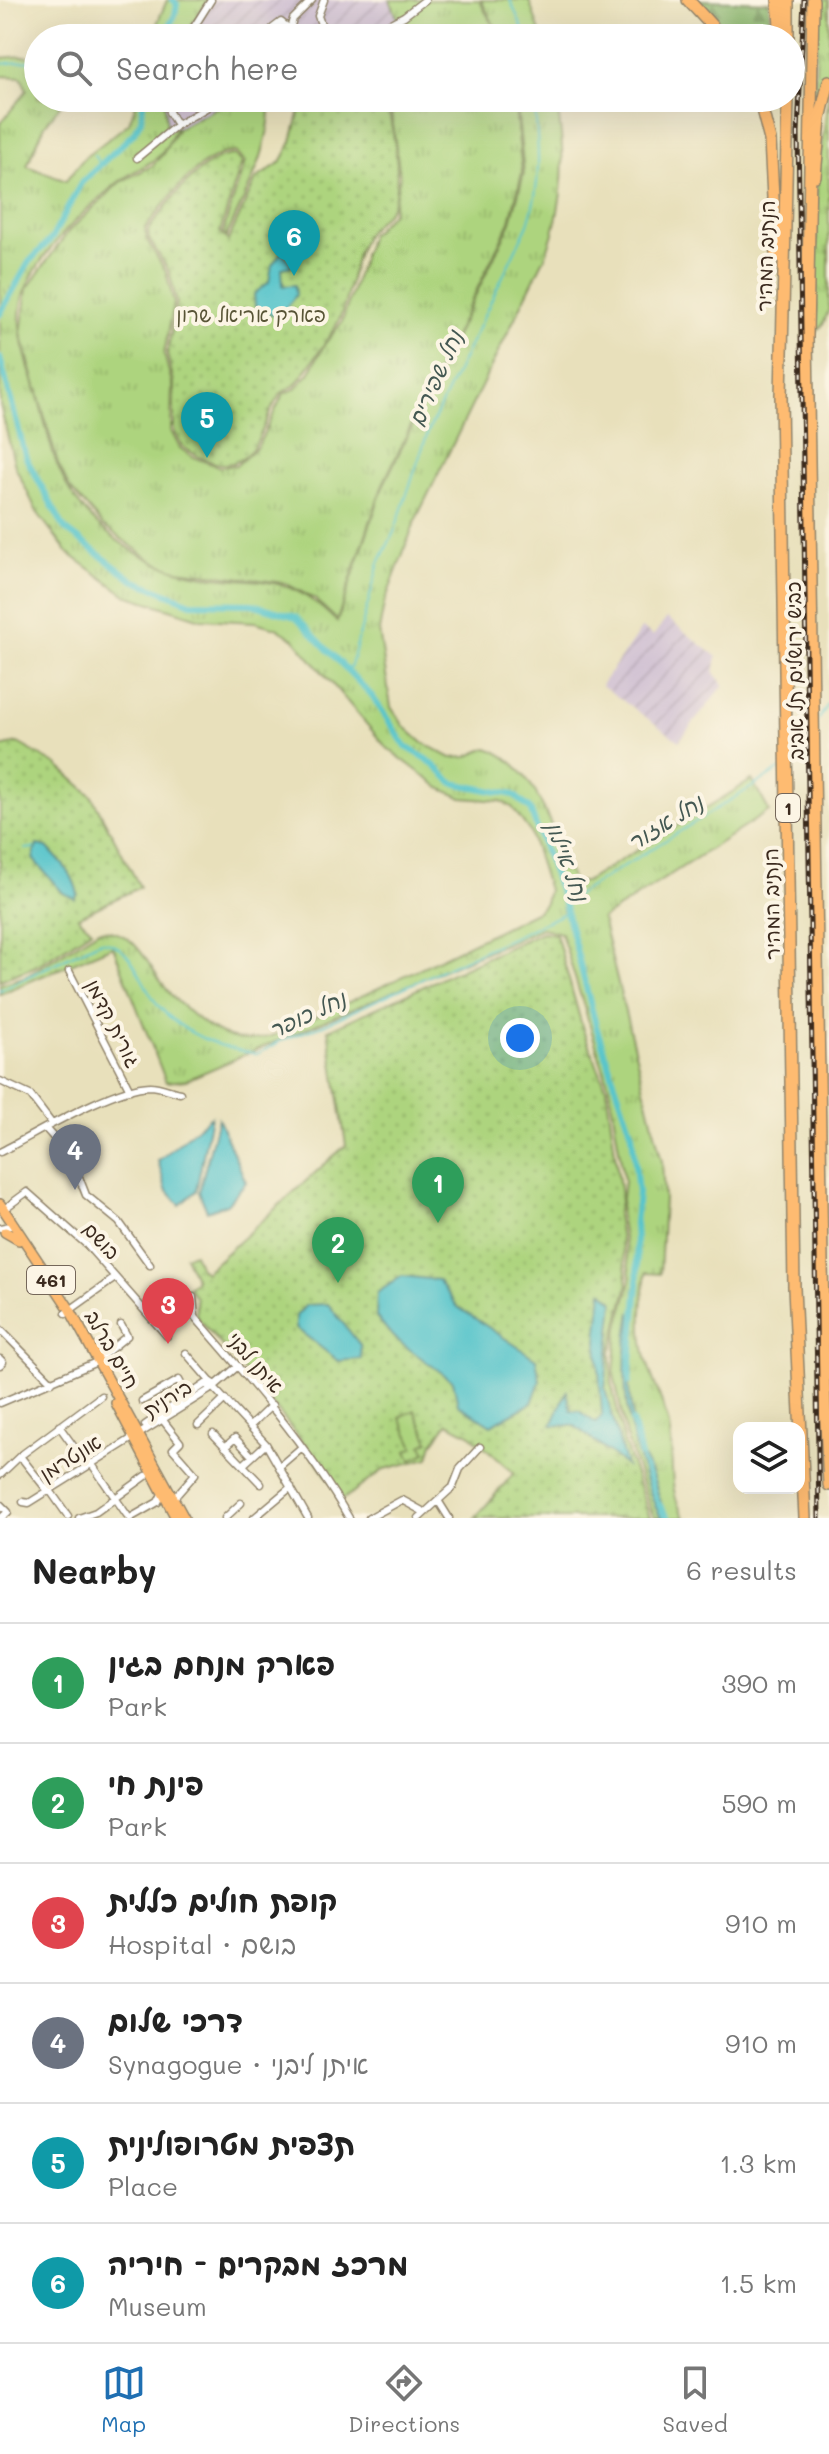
<!DOCTYPE html>
<meta charset="utf-8">
<style>
:root{--surface:#fff;--page:#f6f6f6;--text:#222;--muted:#767676;--line:#e0e0e0;--accent:#1f6fb2}
body{margin:0;font-family:Mali,"Playpen Sans Hebrew",sans-serif;background:var(--page);color:var(--text)}
.controls{position:absolute;right:24px;bottom:24px;display:grid;overflow:hidden;border-radius:16px;box-shadow:0 8px 32px #0002}
.controls button{width:72px;height:72px;display:grid;place-items:center;padding:0;border:0;border-bottom:2px solid var(--line);background:var(--surface);color:var(--text);font:40px sans-serif}
.you{position:absolute;left:520px;top:1038px;width:28px;height:28px;margin:-20px;border:6px solid #fff;border-radius:50%;background:#1a73e8;box-shadow:0 0 0 12px #1a73e833}
.badge{display:grid;place-items:center;width:52px;height:52px;border-radius:50%;background:var(--accent);color:#fff;font-size:26px;font-weight:700}
.pin{position:absolute;translate:-50% -66px;filter:drop-shadow(0 2px 4px #0008)}
.pin::after{content:'';position:absolute;top:42px;width:28px;height:24px;background:inherit;clip-path:polygon(0 0,100% 0,50% 100%)}
.list{margin:0;padding:0;list-style:none}
h2{display:flex;justify-content:space-between;align-items:center;height:104px;margin:0;padding:0 32px;font-size:34px}
h2 small{font-size:26px;font-weight:400;color:var(--muted)}
.list li{display:grid;grid-template-columns:52px 1fr auto;gap:24px;align-items:center;box-sizing:border-box;height:120px;padding:0 32px;border-top:2px solid var(--line)}
.list b{display:block;font-size:30px;white-space:nowrap}
.list p{margin:0;font-size:26px;white-space:nowrap;color:var(--muted)}
.list em{font-size:26px;font-style:normal;color:var(--muted)}
.icon{flex:none;width:44px;height:44px;fill:none;stroke:currentColor;stroke-width:2;stroke-linecap:round;stroke-linejoin:round}
.map{position:relative;flex:none;width:829px;height:1518px;overflow:hidden}
.search{position:absolute;background:var(--surface);box-shadow:0 8px 32px #0002;left:24px;right:24px;top:24px;height:88px;display:flex;align-items:center;gap:20px;box-sizing:border-box;padding:0 28px;border-radius:44px;color:var(--muted);font-size:30px}
.sheet{height:824px;background:var(--surface)}
nav{display:flex;justify-content:space-around;align-items:center;box-sizing:border-box;height:112px;border-top:2px solid var(--line);background:var(--surface);font-size:22px;color:var(--muted)}
nav a{display:grid;justify-items:center;gap:4px}
nav .on{color:var(--accent)}
.map>svg:first-child{display:block}
.industrial{fill:url(#industrial-furrows)}
.grass{fill:url(#grass-tufts);stroke:#747f4e;stroke-width:2}
.forest{fill:url(#forest-firs);stroke:#627046;stroke-width:2}
.park{fill:url(#park-dots);stroke:#747f4e;stroke-width:2}
.garden{fill:#add47e;stroke:#747f4e;stroke-width:2}
.water{fill:#58c5cb;stroke:#4a7874;stroke-width:2}
.lines{fill:none;stroke-linecap:round;stroke-linejoin:round}
.stream{stroke:#58c5cb;stroke-width:2}
.river{stroke:#58c5cb;stroke-width:6}
.minor-casing{stroke:#92856c;stroke-width:9}
.major-casing{stroke:#92856c;stroke-width:12}
.highway-casing{stroke:#92856c;stroke-width:14}
.minor{stroke:#fff;stroke-width:6}
.major{stroke:#febb71;stroke-width:9}
.highway{stroke:#febb71;stroke-width:11}
.rail-casing{stroke:#3b2a1e;stroke-width:5}
.rail{stroke:#fcf5e5;stroke-width:2;stroke-dasharray:6;stroke-linecap:butt}
.labels{text-anchor:middle;dominant-baseline:central;stroke-width:8;stroke-linejoin:round;paint-order:stroke}
.shield{fill:#fcf5e5;stroke:#75675a;stroke-width:2}
.shield-label{font-size:18px;font-weight:bold;fill:#3b2a1e}
.street-label{font-size:20px;fill:#3b2a1e;stroke:#fcf5e5}
.park-label{font-size:20px;fill:#585436;stroke:#fcf5e5}
.water-label{font-size:22px;font-style:italic;fill:#445852;stroke:#fcf5e5}
</style>
<div class="map">
<svg width="829" height="1518" viewBox="0 0 829 1518">
<defs>
<pattern id="industrial-furrows" width="10" height="10" patternUnits="userSpaceOnUse" patternTransform="scale(2)"><rect width="10" height="10" fill="#cebed2"/><path d="M-1 1l2-2M0 10L10 0M9 11l2-2" fill="none" stroke="#b2a3b4"/></pattern>
<pattern id="grass-tufts" width="24" height="20" patternUnits="userSpaceOnUse" patternTransform="scale(2)"><rect width="24" height="20" fill="#add47e"/><path d="M3 7l-1-3M5 7V3M7 7l1-3M15 17l-1-3M17 17v-4M19 17l1-3" fill="none" stroke="#96b66c"/></pattern>
<pattern id="forest-firs" width="22" height="20" patternUnits="userSpaceOnUse" patternTransform="scale(2)"><rect width="22" height="20" fill="#8ab66d"/><path d="M5 1l3.5 6h-7zM16 11l3.5 6h-7z" fill="#729459"/></pattern>
<pattern id="park-dots" width="8" height="8" patternUnits="userSpaceOnUse" patternTransform="scale(2)"><rect width="8" height="8" fill="#add47e"/><path d="M2 2h.1M6 6h.1" fill="none" stroke="#96b66c" stroke-width="1.8" stroke-linecap="round"/></pattern>
</defs>
<rect width="100%" height="100%" fill="#fcf5e5"/>
<filter id="ink" filterUnits="userSpaceOnUse"><feTurbulence type="fractalNoise" baseFrequency=".0125" numOctaves="2"/><feDisplacementMap in="SourceGraphic" scale="16" xChannelSelector="R" yChannelSelector="G"/><feConvolveMatrix kernelMatrix="1 2 1 2 8 2 1 2 1" color-interpolation-filters="sRGB"/></filter>
<filter id="wash" filterUnits="userSpaceOnUse"><feTurbulence type="fractalNoise" baseFrequency=".006" numOctaves="4" result="noise"/><feDisplacementMap in="SourceGraphic" scale="32" xChannelSelector="R" yChannelSelector="G"/><feGaussianBlur stdDeviation="1.8" result="paint"/><feColorMatrix in="noise" values="0 0 0 0 0 0 0 0 0 0 0 0 0 0 0 0 0 1.4 0 .05"/><feComposite in="paint" operator="in"/></filter>
<g filter="url(#wash)">
<rect width="100%" height="100%" fill="#e8e0bb"/>
<path class="industrial" d="M208,0H390L400,22L368,38H183Z
M164,98H235L178,128H167Z
M667,618L717,657L714,673L724,685L679,741L601,685L642,628L653,636Z"/>
<path class="grass" d="M167,0H208L183,38H151Z
M390,0H479L500,38H368L399,22Z
M481,0H529L542,38H501Z
M819,0H829V74L819,106H814Z
M25,56L38,59V98H66L45,125L27,166L66,181L84,158L129,123L138,98H164L167,127H176C159,169 146,160 116,184C83,211 44,248 26,288C10,324 29,365 39,400C47,429 52,460 67,486C94,534 152,569 205,576C267,584 288,573 337,622L384,484L511,222L524,173L516,98H556C566,156 566,199 546,255L416,519L384,604L379,631L391,707L404,726L423,743L451,758L467,757L487,748C538,764 554,838 573,882H585L752,780L769,811L602,919L662,1161L664,1198L660,1274L646,1273C642,1301 639,1330 646,1358C652,1380 663,1401 668,1422C676,1454 665,1488 685,1518H656L652,1513L626,1436L614,1374L618,1327L631,1281L620,1215L624,1180L609,1087L561,933L542,928L186,1080L166,1082L113,946L0,994V984L24,977L99,930C142,929 149,975 176,1000C195,1018 221,1041 249,1040C275,1039 301,1023 324,1013C396,981 467,945 539,910L545,903L548,890L530,832L512,807L501,801L462,798L440,788L386,747L294,639L276,628L255,622L201,619L126,595L68,553L37,512L15,466L0,405V124L27,90L21,77L0,76V58Z
M829,91V309L823,325L816,331L817,181Z
M235,98H270C273,147 245,194 226,238L223,232L245,162L236,152C202,150 164,204 145,229L147,240L166,272L174,303L164,354L172,383L171,431L180,448L193,457L220,467L237,465L258,446L283,394L295,389L309,374L324,345L342,322L370,235L392,213L400,176L389,98H514L522,173L510,221L383,484L337,620L315,599L285,583L177,570L156,563L103,526L69,487L58,464L21,333L27,289L68,232L120,182L152,166L163,154L178,128Z"/>
<path class="forest" d="M697,0L769,2L771,38H729Z"/>
<path class="park" d="M312,98H386C392,129 401,163 395,195C392,214 377,219 367,233C351,258 351,293 339,320C336,327 300,381 295,385C290,389 283,390 280,395C264,415 262,449 238,461C220,470 196,456 182,446L174,430V382L167,354L177,303L169,271L149,239L148,230C165,207 204,153 235,155L242,162L220,232L228,241L256,179L281,162L292,142L300,110Z
M18,743L57,765L91,795L140,887L78,917L92,930L36,966L0,980V747Z
M542,932L556,934L584,1033L606,1087L621,1197L617,1215L628,1284L611,1352L612,1385L624,1442L650,1518H475L514,1473L471,1435L448,1423L433,1443L429,1458L385,1469L342,1500C302,1433 247,1375 196,1316V1298L188,1287L196,1280L185,1256L194,1253L200,1268L205,1272L346,1145L328,1030Z"/>
<path class="garden" d="M415,1410L429,1441L422,1445L426,1453L411,1460L407,1451L414,1447L400,1417Z"/>
<path class="water" d="M282,251L292,266L282,268L283,286L295,285L296,295L278,318L255,306L254,294L269,282L272,265Z
M37,845L47,847C61,863 73,872 78,894L75,899L63,893L33,859Z
M211,1116L196,1191L180,1205L166,1189L158,1161Z
M218,1118L246,1182L227,1204L207,1211L199,1192Z
M402,1276L438,1280L458,1307L536,1359L540,1381L532,1403L491,1425L458,1404L453,1381L394,1338L376,1317L377,1293Z
M602,1291L614,1302L605,1389L626,1466L575,1426L552,1425L567,1391L571,1410L579,1411L596,1423L602,1415L597,1341Z
M328,1304L360,1345L361,1359L338,1361L296,1328V1316L306,1305Z
M631,1312L629,1390L635,1440L653,1477L666,1518H661L655,1506C628,1434 617,1389 631,1312Z"/>
<g class="lines">
<path class="stream" d="M510,0L527,38
M0,64L29,61L38,66
M64,98L65,99
M94,155L100,164
M349,673L379,563L394,532L428,432L528,224C543,178 538,145 534,98
M819,719L829,703
M25,849L34,848
M564,903L781,769
M0,990L101,941C133,944 140,983 158,1005C182,1034 221,1049 258,1054L280,1041L323,1025L567,912"/>
<path class="river" d="M163,38L175,15L177,4L173,0
M0,314L29,262L52,238L81,183L134,133L141,120L144,98
M0,358L26,458L65,529L133,580L191,603L252,604L296,617L372,696L406,747L427,759L453,783L514,795L530,809L564,903L597,1029L632,1134L638,1193L635,1223L638,1284L629,1382
M632,1421L641,1456
M659,1504L668,1518"/>
</g>
</g>
<g filter="url(#ink)">
<g class="lines">
<defs>
<path id="minor" d="M324,0L318,16L326,38
M290,29L293,19L312,0
M289,35L300,38
M187,38L211,0
M277,38L273,28L281,22L290,29L285,38
M362,38L404,16L425,0
M168,98L169,112L177,125L223,98
M137,158L177,125
M69,971L130,1090
M0,1081L30,1095L52,1124
M45,1128L71,1157L86,1195L119,1222L150,1265
M0,1152C36,1134 112,1087 150,1086C159,1086 171,1091 180,1093
M4,1209L27,1192L86,1244L167,1336
M0,1228L15,1225
M193,1297L195,1317C251,1381 306,1444 349,1518
M66,1313L115,1278
M0,1329L52,1382
M186,1353L210,1381
M0,1359L3,1362L0,1365
M96,1361L127,1336L121,1325
M216,1385L238,1366
M214,1388L266,1444L308,1518
M142,1401L179,1380L189,1399
M0,1403L99,1361
M162,1419L180,1442L173,1449L195,1474L174,1498
M145,1425L210,1381L216,1385L212,1389L208,1386
M198,1425L225,1399
M59,1426L87,1465
M250,1426L272,1405
M213,1434L261,1484
M225,1447L235,1438L252,1456
M20,1456L47,1490
M91,1463L127,1515
M243,1465L266,1444
M281,1465L302,1447
M0,1475L20,1456L101,1396
M49,1489L68,1516
M23,1502L29,1503L211,1389
M439,1502L449,1518
M0,1504L8,1512L1,1518
M79,1518L96,1512L146,1476
M130,1518L158,1502L163,1492
M225,1518L241,1503
M254,1518L291,1487
M369,1518L402,1500L424,1512
M419,1518L453,1487L460,1469L480,1447"/>
<path id="major" d="M0,1204L69,1308L184,1518
M5,1232L19,1240
M116,1403L176,1518"/>
<path id="highway" d="M688,0L723,38
M778,0L781,38
M788,0V38
M813,0L807,337L824,1384L829,1485
M759,98L770,140L776,256
M788,98L781,396L794,1288L805,1518
M815,176L820,119L829,81"/>
</defs>
<use href="#minor" class="minor-casing"/>
<use href="#major" class="major-casing"/>
<use href="#highway" class="highway-casing"/>
<use href="#minor" class="minor"/>
<use href="#major" class="major"/>
<use href="#highway" class="highway"/>
<defs>
<path id="rail" d="M804,0L798,133L819,1518"/>
</defs>
<use href="#rail" class="rail-casing"/>
<use href="#rail" class="rail"/>
</g>
</g>
<g class="labels">
<g class="shield">
<rect x="776" y="794" width="24" height="28" rx="6"/>
<rect x="27" y="1266" width="48" height="28" rx="6"/>
</g>
<g class="shield-label">
<text x="788" y="808">1</text>
<text x="51" y="1280">461</text>
</g>
<g class="street-label">
<text transform="translate(765 256) rotate(-88)">הנתיב המהיר</text>
<text transform="translate(794 671) rotate(-91)">כביש ירושלים תל אביב</text>
<text transform="translate(771 904) rotate(-91)">הנתיב המהיר</text>
<text transform="translate(114 1023) rotate(63)">גורית קדמן</text>
<text transform="translate(102 1240) rotate(46)">בושם</text>
<text transform="translate(113 1349) rotate(60)">חיים ברלב</text>
<text transform="translate(256 1362) rotate(49)">איתן לבני</text>
<text transform="translate(167 1398) rotate(-32)">בירנית</text>
<text transform="translate(70 1457) rotate(-32)">אונטרמן</text>
</g>
<g class="park-label">
<text x="251" y="314">פארק אריאל שרון</text>
</g>
<g class="water-label">
<text transform="translate(435 378) rotate(-66)">נחל שפירים</text>
<text transform="translate(665 822) rotate(-32)">נחל אזור</text>
<text transform="translate(568 861) rotate(70)">נחל איילון</text>
<text transform="translate(307 1014) rotate(-25)">נחל כופר</text>
</g>
</g>
</svg>
<div class="controls">
<button><svg class="icon" aria-label="layers" viewBox="0 0 24 24"><path d="M12 4l9 5-9 5-9-5zM3 14l9 5 9-5"/></svg></button>
</div>
<div class="you"></div>
<div class="pin badge" style="left:438px;top:1223px;background:#2e9e5b">1</div>
<div class="pin badge" style="left:338px;top:1283px;background:#2e9e5b">2</div>
<div class="pin badge" style="left:168px;top:1344px;background:#e0444e">3</div>
<div class="pin badge" style="left:75px;top:1190px;background:#6b7280">4</div>
<div class="pin badge" style="left:207px;top:458px;background:#0f9aa8">5</div>
<div class="pin badge" style="left:294px;top:276px;background:#0f9aa8">6</div>
<div class="search"><svg class="icon" aria-label="search" viewBox="0 0 24 24"><circle cx="10" cy="10" r="6"/><path d="M15 15l6 6"/></svg>Search here</div>
</div>
<section class="sheet">
<h2>Nearby<small>6 results</small></h2>
<ul class="list">
<li><span class="badge" style="background:#2e9e5b">1</span><div><b>פארק מנחם בגין</b><p>Park</p></div><em>390 m</em></li>
<li><span class="badge" style="background:#2e9e5b">2</span><div><b>פינת חי</b><p>Park</p></div><em>590 m</em></li>
<li><span class="badge" style="background:#e0444e">3</span><div><b>קופת חולים כללית</b><p>Hospital · בושם</p></div><em>910 m</em></li>
<li><span class="badge" style="background:#6b7280">4</span><div><b>דרכי שלום</b><p>Synagogue · איתן ליבני</p></div><em>910 m</em></li>
<li><span class="badge" style="background:#0f9aa8">5</span><div><b>תצפית מטרופולינית</b><p>Place</p></div><em>1.3 km</em></li>
<li><span class="badge" style="background:#0f9aa8">6</span><div><b>מרכז מבקרים - חיריה</b><p>Museum</p></div><em>1.5 km</em></li>
</ul>
</section>
<nav>
<a class="on"><svg class="icon" aria-label="map" viewBox="0 0 24 24"><path d="M3 6l6-2 6 2 6-2v14l-6 2-6-2-6 2zM9 4v14M15 6v14"/></svg>Map</a>
<a><svg class="icon" aria-label="directions" viewBox="0 0 24 24"><path d="M12 3l9 9-9 9-9-9zM9 14v-3h6M13 9l2 2-2 2"/></svg>Directions</a>
<a><svg class="icon" aria-label="saved" viewBox="0 0 24 24"><path d="M7 4h10v16l-5-4-5 4z"/></svg>Saved</a>
</nav>
